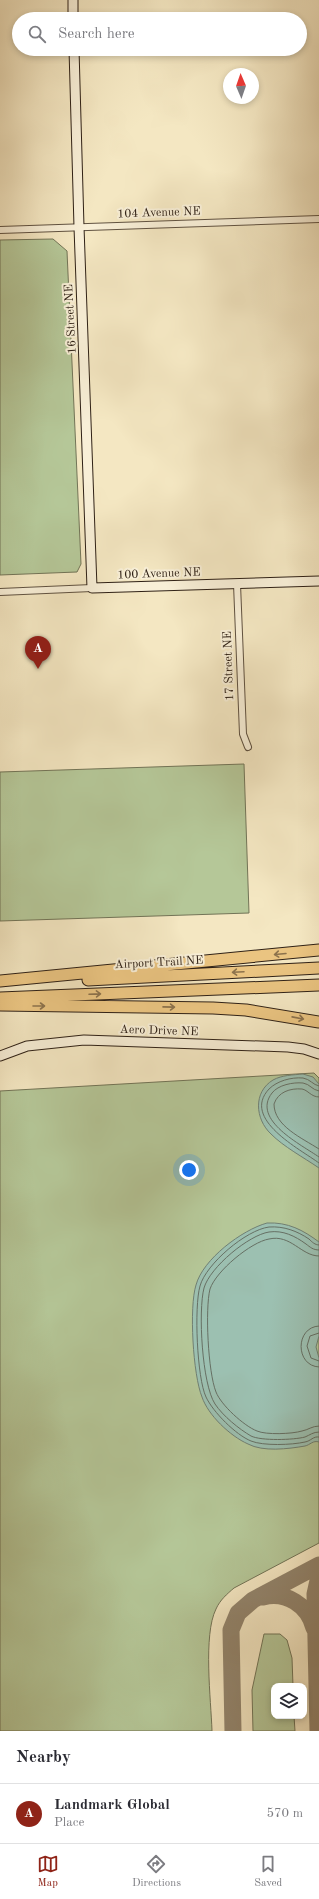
<!DOCTYPE html>
<style>
:root{--surface:#fff;--page:#f7f7f7;--text:#2b2b33;--muted:#7c7c81;--line:#e1e1e2;--accent:#8f2418}
body{margin:0;font-family:"Old Standard TT",serif;background:var(--page);color:var(--text)}
.controls{position:absolute;right:12px;bottom:12px;display:grid;overflow:hidden;border-radius:8px;box-shadow:0 2px 6px #0003}
.controls button{width:36px;height:36px;display:grid;place-items:center;padding:0;border:0;border-bottom:1px solid var(--line);background:var(--surface);color:var(--text);font:20px sans-serif}
.compass{position:absolute;left:223px;top:68px;width:36px;height:36px;border-radius:50%;background:var(--surface);box-shadow:0 2px 6px #0003;rotate:358deg}
.you{position:absolute;left:189px;top:1170px;width:14px;height:14px;margin:-10px;border:3px solid #fff;border-radius:50%;background:#1a73e8;box-shadow:0 0 0 6px #1a73e833}
.badge{display:grid;place-items:center;width:26px;height:26px;border-radius:50%;background:var(--accent);color:#fff;font-size:13px;font-weight:700}
.pin{position:absolute;translate:-50% -33px;filter:drop-shadow(0 1px 2px #0008)}
.pin::after{content:'';position:absolute;top:21px;width:14px;height:12px;background:inherit;clip-path:polygon(0 0,100% 0,50% 100%)}
.list{margin:0;padding:0;list-style:none}
h2{display:flex;justify-content:space-between;align-items:center;height:52px;margin:0;padding:0 16px;font-size:17px}
h2 small{font-size:13px;font-weight:400;color:var(--muted)}
.list li{display:grid;grid-template-columns:26px 1fr auto;gap:12px;align-items:center;box-sizing:border-box;height:60px;padding:0 16px;border-top:1px solid var(--line)}
.list b{display:block;font-size:15px;white-space:nowrap}
.list p{margin:0;font-size:13px;white-space:nowrap;color:var(--muted)}
.list em{font-size:13px;font-style:normal;color:var(--muted)}
.icon{flex:none;width:22px;height:22px;fill:none;stroke:currentColor;stroke-width:2;stroke-linecap:round;stroke-linejoin:round}
.map{position:relative;flex:none;width:319px;height:1731px;overflow:hidden}
.search{position:absolute;background:var(--surface);box-shadow:0 2px 6px #0003;left:12px;right:12px;top:12px;height:44px;display:flex;align-items:center;gap:10px;box-sizing:border-box;padding:0 14px;border-radius:22px;color:var(--muted);font-size:15px}
.sheet{height:112px;background:var(--surface)}
nav{display:flex;justify-content:space-around;align-items:center;box-sizing:border-box;height:56px;border-top:1px solid var(--line);background:var(--surface);font-size:11px;color:var(--muted)}
nav a{display:grid;justify-items:center;gap:2px}
nav .on{color:var(--accent)}
.map>svg:first-child{display:block}
.green{fill:#b5c798;stroke:#727457}
.water{fill:#9cc0b1;stroke:#708073}
.lines{fill:none;stroke-linecap:round;stroke-linejoin:round}
.shore{stroke:#667064;stroke-width:1}
.taxiway{stroke:#92846c;stroke-width:17}
.street-casing{stroke:#605241;stroke-width:8}
.secondary-casing{stroke:#2f2116;stroke-width:11}
.highway-casing{stroke:#2f2116;stroke-width:13}
.street{stroke:#f8efd7;stroke-width:6}
.secondary{stroke:#f8efd7;stroke-width:9}
.highway{stroke:#eac481;stroke-width:11}
.oneway{stroke:#8c724c}
.labels{text-anchor:middle;dominant-baseline:central;stroke-width:4;stroke-linejoin:round;paint-order:stroke}
.street-label{font-size:12px;fill:#2f2116;stroke:#f8efd7}
</style>
<div class="map">
<svg width="319" height="1731" viewBox="0 0 319 1731">
<rect width="100%" height="100%" fill="#f4e7c2"/>
<filter id="stains"><feTurbulence type="fractalNoise" baseFrequency=".005" numOctaves="4"/><feColorMatrix values="0 0 0 0 .2 0 0 0 0 .09 0 0 0 0 .02 0 0 0 .5 -.17"/></filter>
<radialGradient id="worn" r=".72"><stop offset=".6" stop-color="#630" stop-opacity="0"/><stop offset="1" stop-color="#630" stop-opacity=".3"/></radialGradient>
<path class="green" d="M53,239L67,251L81,564L77,572L0,575V240Z
M244,764L249,913L0,921V772Z
M314,1073L319,1078V1543L234,1588C227,1594 220,1600 216,1609C203,1635 211,1700 212,1731H0V1091Z
M264,1634H280L287,1640L292,1658L293,1686H274V1716H294L295,1731H253L252,1690Z"/>
<path class="water" d="M303,1074L313,1077L319,1084V1168C303,1157 284,1147 271,1134C255,1119 253,1092 273,1080C282,1075 293,1075 303,1074Z
M267,1223C288,1222 303,1230 319,1242V1336L316,1347L319,1358V1442C313,1440 310,1445 305,1446C288,1449 263,1452 248,1444C230,1436 208,1415 202,1397C193,1375 189,1307 196,1285C203,1259 242,1230 267,1223Z"/>
<g class="lines">
<path class="shore" d="M319,1086C313,1085 310,1079 303,1078C291,1077 277,1081 269,1089C241,1119 300,1149 319,1163
M319,1091C312,1090 310,1084 303,1083C293,1082 278,1085 272,1093C251,1120 302,1145 319,1157
M319,1097C311,1097 308,1090 302,1089C290,1088 278,1092 274,1104C274,1126 302,1138 319,1149
M319,1245C315,1245 312,1242 309,1239C297,1231 284,1226 269,1227C246,1230 206,1264 200,1286C194,1307 197,1378 206,1397C213,1412 236,1435 251,1441C263,1446 292,1445 305,1442C311,1441 313,1436 319,1437
M319,1250C313,1250 310,1247 306,1244C295,1236 283,1230 269,1232C249,1235 210,1267 204,1288C198,1311 202,1384 215,1404C223,1416 239,1429 251,1436C261,1441 294,1440 305,1437C310,1435 313,1432 319,1432
M319,1256C301,1256 291,1234 269,1239C251,1242 216,1271 210,1289C205,1309 208,1372 216,1392C221,1405 244,1426 257,1431C266,1435 292,1434 302,1431C308,1430 312,1426 319,1426
M319,1326C295,1327 295,1366 319,1367
M319,1333L310,1336L307,1346L311,1358L319,1361"/>
<path class="taxiway" d="M263,1597C286,1591 308,1605 314,1628
M233,1731L231,1630L238,1613L253,1600L319,1565
M318,1731L315,1594L319,1576"/>
<defs>
<path id="street" d="M0,230L319,219
M237,584L243,734L248,747
M0,592L92,588"/>
<path id="secondary" d="M73,19V0
M74,49L79,227L92,588L319,581
M0,1056L27,1046L84,1040L288,1047L304,1049L319,1054"/>
<path id="highway" d="M88,980L319,968
M0,981L319,950
M0,998L319,985
M0,1005L213,1008L246,1010L319,1022"/>
</defs>
<use href="#street" class="street-casing"/>
<use href="#secondary" class="secondary-casing"/>
<use href="#highway" class="highway-casing"/>
<use href="#street" class="street"/>
<use href="#secondary" class="secondary"/>
<use href="#highway" class="highway"/>
</g>
<defs><path id="oneway-shaft" d="M-6 0H5M1.5-3L5.5 0L1.5 3" fill="none" stroke-width="1.6" stroke-linecap="round" stroke-linejoin="round"/></defs>
<g class="oneway">
<use href="#oneway-shaft" transform="translate(280 954) rotate(175)"/>
<use href="#oneway-shaft" transform="translate(238 972) rotate(177)"/>
<use href="#oneway-shaft" transform="translate(95 994) rotate(-2)"/>
<use href="#oneway-shaft" transform="translate(39 1006)"/>
<use href="#oneway-shaft" transform="translate(169 1007) rotate(1)"/>
<use href="#oneway-shaft" transform="translate(298 1018) rotate(11)"/>
</g>
<g class="labels">
<g class="street-label">
<text transform="translate(159 213) rotate(-2)">104 Avenue NE</text>
<text transform="translate(71 319) rotate(-93)">16 Street NE</text>
<text transform="translate(159 574) rotate(-2)">100 Avenue NE</text>
<text transform="translate(229 666) rotate(-92)">17 Street NE</text>
<text transform="translate(159 963) rotate(-3)">Airport Trail NE</text>
<text transform="translate(159 1031) rotate(2)">Aero Drive NE</text>
</g>
</g>
<rect width="100%" height="100%" filter="url(#stains)"/>
<rect width="100%" height="100%" fill="url(#worn)"/>
</svg>
<div class="controls">
<button><svg class="icon" aria-label="layers" viewBox="0 0 24 24"><path d="M12 4l9 5-9 5-9-5zM3 14l9 5 9-5"/></svg></button>
</div>
<svg class="compass" viewBox="-18 -18 36 36"><path d="M0-13l5 13h-10z" fill="#e53935"/><path d="M0 13l5-13h-10z" fill="#7c7c81"/></svg>
<div class="you"></div>
<div class="pin badge" style="left:38px;top:669px">A</div>
<div class="search"><svg class="icon" aria-label="search" viewBox="0 0 24 24"><circle cx="10" cy="10" r="6"/><path d="M15 15l6 6"/></svg>Search here</div>
</div>
<section class="sheet">
<h2>Nearby<small></small></h2>
<ul class="list">
<li><span class="badge">A</span><div><b>Landmark Global</b><p>Place</p></div><em>570 m</em></li>
</ul>
</section>
<nav>
<a class="on"><svg class="icon" aria-label="map" viewBox="0 0 24 24"><path d="M3 6l6-2 6 2 6-2v14l-6 2-6-2-6 2zM9 4v14M15 6v14"/></svg>Map</a>
<a><svg class="icon" aria-label="directions" viewBox="0 0 24 24"><path d="M12 3l9 9-9 9-9-9zM9 14v-3h6M13 9l2 2-2 2"/></svg>Directions</a>
<a><svg class="icon" aria-label="saved" viewBox="0 0 24 24"><path d="M7 4h10v16l-5-4-5 4z"/></svg>Saved</a>
</nav>
